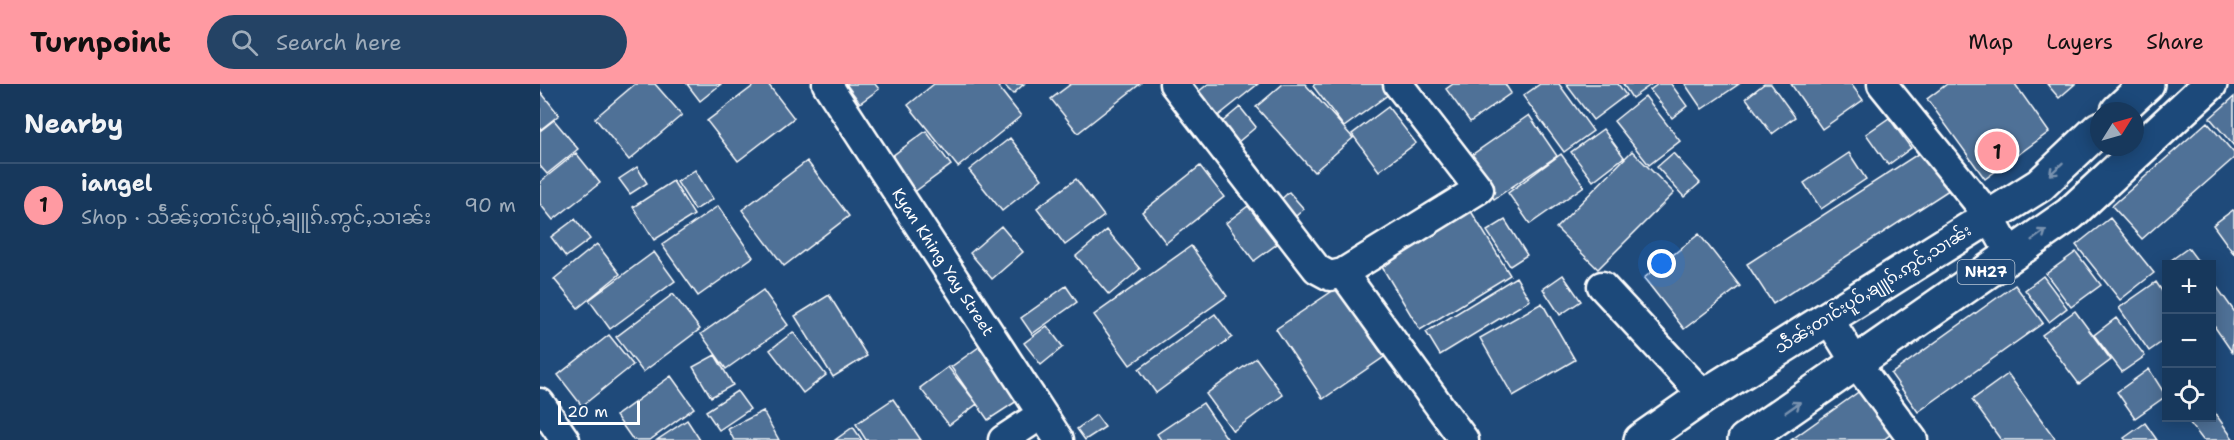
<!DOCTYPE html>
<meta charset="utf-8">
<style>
:root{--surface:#17385c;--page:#244365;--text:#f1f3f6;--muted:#9eacbb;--line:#365272;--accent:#ff9aa2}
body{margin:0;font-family:"Shantell Sans","Noto Sans Myanmar",sans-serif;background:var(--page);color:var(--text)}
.controls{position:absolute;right:18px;bottom:18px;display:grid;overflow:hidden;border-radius:0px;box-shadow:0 3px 15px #0003}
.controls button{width:54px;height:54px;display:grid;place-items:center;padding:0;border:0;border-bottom:2px solid var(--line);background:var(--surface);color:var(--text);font:30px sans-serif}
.compass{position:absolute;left:1550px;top:18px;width:54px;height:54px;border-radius:50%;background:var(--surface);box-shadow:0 3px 15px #0003;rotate:53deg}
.scale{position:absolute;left:18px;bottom:15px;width:82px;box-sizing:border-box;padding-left:6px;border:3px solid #fff;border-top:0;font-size:16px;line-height:21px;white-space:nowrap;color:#fff;-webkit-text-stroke:4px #1f4a7a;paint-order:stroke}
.you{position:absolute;left:1122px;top:180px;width:21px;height:21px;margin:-15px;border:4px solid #fff;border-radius:50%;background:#1a73e8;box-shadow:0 0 0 9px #1a73e833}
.badge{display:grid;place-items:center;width:39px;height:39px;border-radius:50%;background:var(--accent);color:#111;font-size:20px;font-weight:700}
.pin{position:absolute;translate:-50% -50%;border:3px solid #fff;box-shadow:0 2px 6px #0006}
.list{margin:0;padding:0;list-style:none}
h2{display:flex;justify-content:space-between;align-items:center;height:78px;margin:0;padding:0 24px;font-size:26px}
h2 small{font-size:20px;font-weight:400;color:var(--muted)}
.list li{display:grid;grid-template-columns:39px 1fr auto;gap:18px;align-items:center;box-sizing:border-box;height:84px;padding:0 24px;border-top:2px solid var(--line)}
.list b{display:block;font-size:22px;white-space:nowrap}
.list p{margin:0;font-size:20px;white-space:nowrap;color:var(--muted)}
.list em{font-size:20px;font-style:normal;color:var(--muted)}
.icon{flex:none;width:33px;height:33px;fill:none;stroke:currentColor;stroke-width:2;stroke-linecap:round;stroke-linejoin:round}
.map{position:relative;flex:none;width:1694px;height:356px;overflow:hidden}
header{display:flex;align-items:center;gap:36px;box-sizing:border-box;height:84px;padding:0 30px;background:var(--accent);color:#111}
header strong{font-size:28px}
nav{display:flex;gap:33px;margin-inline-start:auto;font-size:21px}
.search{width:420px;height:54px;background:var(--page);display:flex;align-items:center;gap:15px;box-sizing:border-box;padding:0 21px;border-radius:33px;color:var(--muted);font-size:22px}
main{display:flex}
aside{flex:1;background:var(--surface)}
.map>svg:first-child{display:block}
.building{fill:#507197;stroke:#fff;stroke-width:1.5}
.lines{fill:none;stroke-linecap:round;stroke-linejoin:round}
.minor-casing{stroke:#fff;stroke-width:33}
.highway-casing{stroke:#fff;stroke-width:38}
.minor{stroke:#1f4a7a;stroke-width:28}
.highway{stroke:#1f4a7a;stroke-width:33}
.oneway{stroke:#7992af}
.labels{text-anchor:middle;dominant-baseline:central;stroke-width:4.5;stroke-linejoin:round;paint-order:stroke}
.shield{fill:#1f4a7a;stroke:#bcc9d7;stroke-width:1.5}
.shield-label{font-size:15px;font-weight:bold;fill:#fff}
.street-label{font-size:16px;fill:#fff;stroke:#1f4a7a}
</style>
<header>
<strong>Turnpoint</strong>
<div class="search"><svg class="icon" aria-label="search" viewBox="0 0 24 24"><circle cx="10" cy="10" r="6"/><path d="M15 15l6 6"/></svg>Search here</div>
<nav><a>Map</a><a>Layers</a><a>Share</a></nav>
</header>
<main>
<aside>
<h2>Nearby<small></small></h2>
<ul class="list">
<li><span class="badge">1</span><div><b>iangel</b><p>Shop · သဵႅၼ်ႈတၢင်းပူဝ်ႇၶျူၵ်ႉဢွင်ႇသၢၼ်း</p></div><em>90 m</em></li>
</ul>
</aside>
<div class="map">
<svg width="1694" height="356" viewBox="0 0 1694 356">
<rect width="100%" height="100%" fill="#1f4a7a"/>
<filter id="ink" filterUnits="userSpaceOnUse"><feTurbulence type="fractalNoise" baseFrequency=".0167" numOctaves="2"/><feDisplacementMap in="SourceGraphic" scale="12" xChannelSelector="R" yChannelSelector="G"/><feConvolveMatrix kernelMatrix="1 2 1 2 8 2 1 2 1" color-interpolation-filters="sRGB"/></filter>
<g filter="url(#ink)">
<path class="building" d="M95,0H115L142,31L89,76L55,34Z
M147,0H181L160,17Z
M216,0H228L254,34L198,77L167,37Z
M306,0H335L339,5L320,19Z
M394,0H456L481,32L418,83L368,21Z
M463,0H484L473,10Z
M531,0H600L538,49L511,15Z
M668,0H718L678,32L658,8Z
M743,0H765L813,54L774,88L716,23Z
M775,0H848L853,7L804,43L773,2Z
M913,0H965L971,9L930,38L906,5Z
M1000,0H1019L1053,47L1024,68L983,12Z
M1026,0H1078L1086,11L1053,36Z
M1083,0H1112L1092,14Z
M1118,0H1131L1147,22L1132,34L1110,6Z
M1145,0H1199L1162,25Z
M1224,0H1231L1255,33L1232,50L1206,14Z
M1251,0H1311L1323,16L1282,45Z
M1407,0H1475L1509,48L1445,95L1387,15Z
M1507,0H1535L1519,14Z
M0,7L19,31L0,46Z
M1105,12L1140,57L1109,81L1074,37Z
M1694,13V62L1670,34Z
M700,23L716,43L691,64L675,44Z
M848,23L876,59L839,87L812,50Z
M989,31L1017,72L954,115L926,75Z
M1349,34L1371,64L1348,81L1326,50Z
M14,36L38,65L7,90L0,82V47Z
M1667,38L1694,69V74L1602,155L1572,122Z
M1063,45L1084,73L1053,97L1031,68Z
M386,47L411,81L373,109L348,75Z
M470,54L502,95L462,127L429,86Z
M1387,64L1412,104L1233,220L1207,180Z
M1092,67L1134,109L1058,185L1016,144Z
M36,69L60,99L13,136L0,120V98Z
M1133,69L1160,99L1144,113L1117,83Z
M1309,69L1326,95L1281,125L1264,99Z
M1021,70L1044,102L990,140L968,109Z
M267,77L309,132L244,182L202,126Z
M660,82L684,113L626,159L602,128Z
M97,83L107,99L90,110L79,95Z
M155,86L173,115L155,126L137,98Z
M536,95L564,132L525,161L497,124Z
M133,97L154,131L114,156L93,123Z
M749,108L764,125L749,138L734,122Z
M926,119L970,191L880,246L836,173Z
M178,122L213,173L158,212L122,161Z
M708,122L737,160L714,177L686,139Z
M1693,126L1694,127V170L1673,141Z
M1570,134L1614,189L1580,216L1536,161Z
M35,135L50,155L26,173L11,153Z
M965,136L987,171L970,182L947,147Z
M461,142L483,168L452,195L430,169Z
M567,146L600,185L569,211L536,172Z
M1159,150L1200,202L1144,245L1104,194Z
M57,160L80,190L38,224L14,195Z
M651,162L687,212L590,281L554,231Z
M1648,164L1660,180H1628L1627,179Z
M114,168L135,197L70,245L49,216Z
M1536,168L1561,201L1531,223L1506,190Z
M1023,191L1041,217L1020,231L1003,205Z
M1503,192L1527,224L1509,238L1485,206Z
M976,193L990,216L900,271L886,248Z
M1672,196L1694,227L1692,268L1672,239Z
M1616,198L1626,213V255L1609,267L1579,224Z
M1475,201L1503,239L1378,328L1351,290Z
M526,202L537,218L492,250L481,234Z
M797,204L844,273L783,315L736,245Z
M223,206L248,241L186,285L161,250Z
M133,210L160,245L103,288L76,253Z
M289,211L327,272L293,293L255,232Z
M1002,219L1035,276L973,312L940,254Z
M1535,227L1571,276L1539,300L1502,251Z
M675,230L692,253L616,309L599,285Z
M1576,234L1605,272L1582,288L1554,251Z
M507,242L523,263L501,281L484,259Z
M253,248L286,291L263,309L230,266Z
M69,251L93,281L42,322L18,291Z
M439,263L477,317L448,336L411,283Z
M175,271L193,301L171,313L153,283Z
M716,274L743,311L693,347L666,310Z
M408,283L437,320L409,341L380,304Z
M1609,285L1626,312L1595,334L1577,308Z
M1468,290L1516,356H1461L1432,316Z
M131,292L154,324L110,356H93L76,332Z
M1324,304L1355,347L1343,356H1251Z
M197,307L210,325L179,346L166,327Z
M353,315L381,356H326L316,340Z
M663,319L688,356H621L617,350Z
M1672,325L1694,356H1663L1646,334H1672Z
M223,327L239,356H194L188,345Z
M556,331L565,343L545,356L537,345Z
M147,336L160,356H117Z
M1605,339L1617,356H1586L1584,354Z
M313,343L322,356H295Z"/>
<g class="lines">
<defs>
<path id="minor" d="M287,0L519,356
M634,0L777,185L790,192L803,189
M858,0L939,105L803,189L924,356
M1342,0L1449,132L1471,171
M1062,202L1164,312
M1288,234L1316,279L1373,356
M0,319L25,356
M463,356L502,330"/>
<path id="highway" d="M1578,27L1607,0
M1101,356L1164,312L1500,101L1559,45
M1205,356L1530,130L1670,0"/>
</defs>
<use href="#minor" class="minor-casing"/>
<use href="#highway" class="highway-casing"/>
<use href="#minor" class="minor"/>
<use href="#highway" class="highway"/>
</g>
<defs><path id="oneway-shaft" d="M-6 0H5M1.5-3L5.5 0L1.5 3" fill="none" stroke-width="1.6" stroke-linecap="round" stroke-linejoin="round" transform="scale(1.5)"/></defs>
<g class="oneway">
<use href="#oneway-shaft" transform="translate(1516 85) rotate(137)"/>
<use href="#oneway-shaft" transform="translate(1499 151) rotate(-35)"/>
<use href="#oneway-shaft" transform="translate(1253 323) rotate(-35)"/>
</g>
</g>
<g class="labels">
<rect class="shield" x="1417.5" y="176" width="57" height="24" rx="4.5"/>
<g class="shield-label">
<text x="1446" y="188">NH27</text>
</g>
<g class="street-label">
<text transform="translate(403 178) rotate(57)">Kyan Khing Yay Street</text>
<text transform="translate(1333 205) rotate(-32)">သဵႅၼ်ႈတၢင်းပူဝ်ႇၶျူၵ်ႉဢွင်ႇသၢၼ်း</text>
</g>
</g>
</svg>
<div class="controls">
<button>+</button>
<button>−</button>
<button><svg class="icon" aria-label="locate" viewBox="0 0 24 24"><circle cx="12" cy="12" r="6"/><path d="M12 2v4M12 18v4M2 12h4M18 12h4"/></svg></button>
</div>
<svg class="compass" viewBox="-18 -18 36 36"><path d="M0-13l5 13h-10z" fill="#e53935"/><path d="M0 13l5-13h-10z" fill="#9eacbb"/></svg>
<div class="scale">20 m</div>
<div class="you"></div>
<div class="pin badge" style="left:1457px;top:67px">1</div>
</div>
</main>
